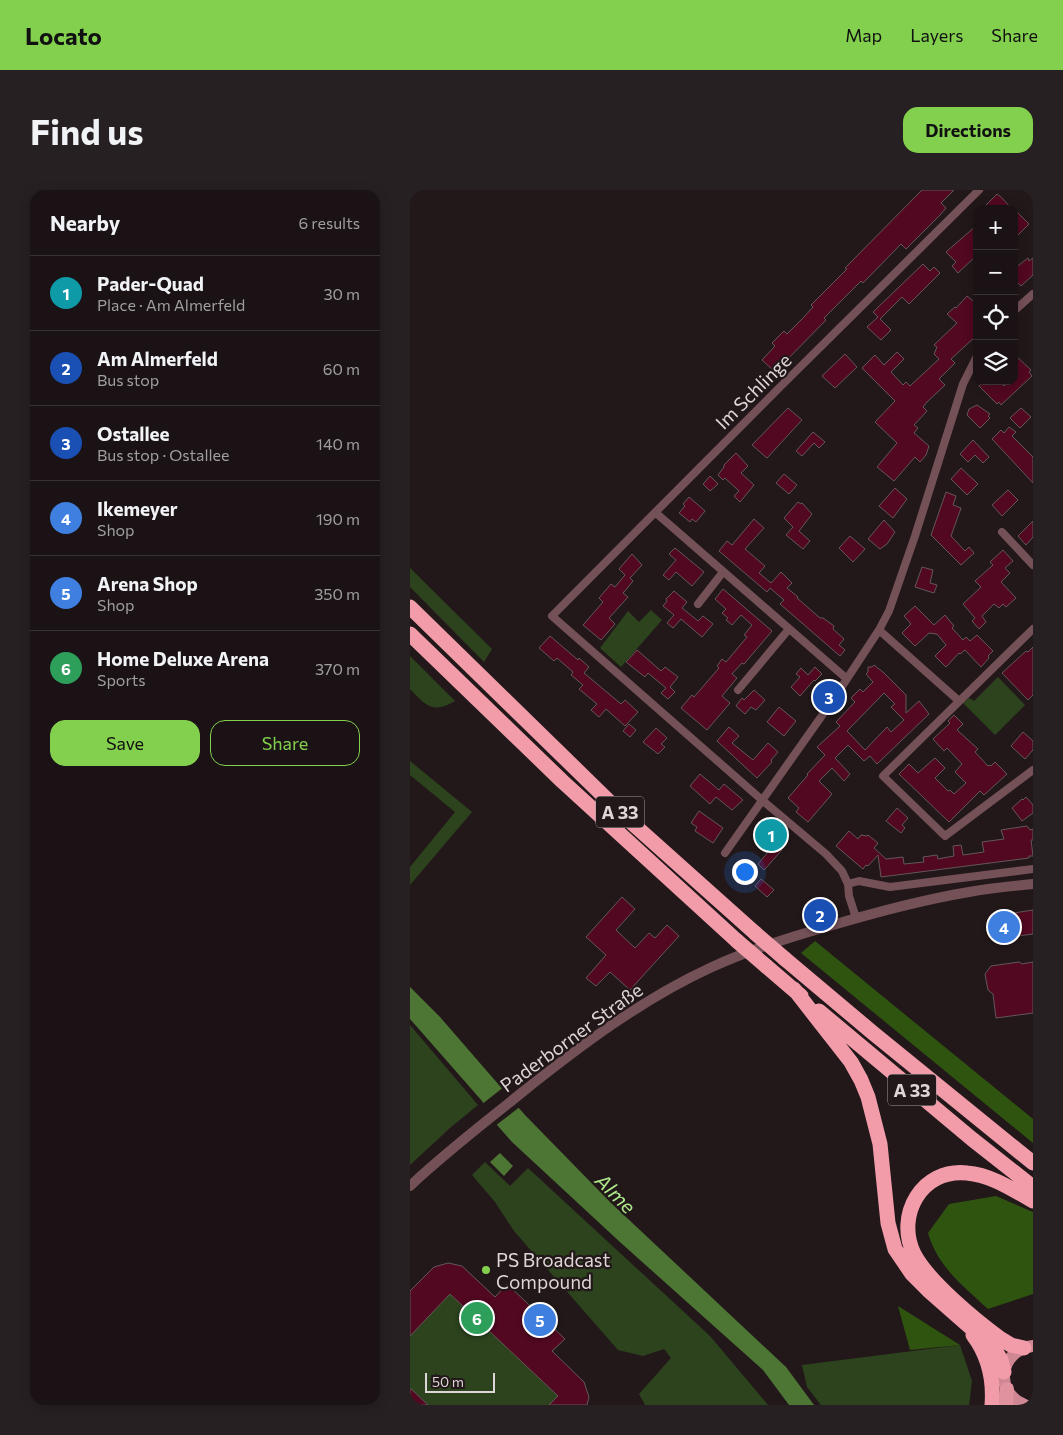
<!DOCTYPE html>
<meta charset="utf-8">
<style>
:root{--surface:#1a1214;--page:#272022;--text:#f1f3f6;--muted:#9f9ea0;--line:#383234;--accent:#83d04e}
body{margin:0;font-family:Commissioner,sans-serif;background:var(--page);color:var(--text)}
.controls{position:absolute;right:15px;top:15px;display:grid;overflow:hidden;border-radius:10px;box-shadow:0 2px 12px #0003}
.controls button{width:45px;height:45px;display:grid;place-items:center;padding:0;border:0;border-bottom:1px solid var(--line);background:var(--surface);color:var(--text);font:25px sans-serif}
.scale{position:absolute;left:15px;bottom:12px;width:70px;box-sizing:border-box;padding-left:5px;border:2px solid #ddd5d6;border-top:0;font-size:14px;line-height:18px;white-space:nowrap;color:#ddd5d6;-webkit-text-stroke:4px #22181a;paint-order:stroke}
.you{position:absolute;left:334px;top:681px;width:18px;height:18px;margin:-12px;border:4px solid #fff;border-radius:50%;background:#1a73e8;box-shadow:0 0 0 8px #1a73e833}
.badge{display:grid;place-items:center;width:32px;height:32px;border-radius:50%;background:var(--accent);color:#fff;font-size:16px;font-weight:700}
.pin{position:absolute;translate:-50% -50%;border:2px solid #fff;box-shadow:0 1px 5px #0006}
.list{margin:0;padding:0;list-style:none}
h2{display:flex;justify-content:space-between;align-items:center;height:65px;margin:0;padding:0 20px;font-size:21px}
h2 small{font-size:16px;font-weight:400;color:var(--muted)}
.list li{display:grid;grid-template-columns:32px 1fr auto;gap:15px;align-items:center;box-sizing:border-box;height:75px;padding:0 20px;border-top:1px solid var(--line)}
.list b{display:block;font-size:19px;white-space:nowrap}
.list p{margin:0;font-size:16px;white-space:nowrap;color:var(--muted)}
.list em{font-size:16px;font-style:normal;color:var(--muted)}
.actions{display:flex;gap:10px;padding:15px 20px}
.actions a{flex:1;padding:11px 0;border:1px solid var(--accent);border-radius:15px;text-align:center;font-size:18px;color:var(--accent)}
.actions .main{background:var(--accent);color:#111}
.icon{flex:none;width:28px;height:28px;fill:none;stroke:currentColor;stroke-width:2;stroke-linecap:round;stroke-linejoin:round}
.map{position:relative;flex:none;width:623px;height:1215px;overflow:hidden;border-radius:15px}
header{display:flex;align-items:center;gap:30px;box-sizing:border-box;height:70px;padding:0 25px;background:var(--accent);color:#111}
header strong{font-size:24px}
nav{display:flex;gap:28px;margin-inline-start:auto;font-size:18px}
.intro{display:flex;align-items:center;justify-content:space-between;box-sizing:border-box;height:120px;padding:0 30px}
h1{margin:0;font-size:35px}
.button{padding:12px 22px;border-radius:15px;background:var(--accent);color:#111;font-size:18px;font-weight:700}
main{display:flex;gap:30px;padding:0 30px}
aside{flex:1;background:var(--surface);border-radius:15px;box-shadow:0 2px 12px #0003}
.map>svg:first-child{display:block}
.green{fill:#2c431d}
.forest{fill:#2e5410}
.water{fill:#4d7533}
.pier{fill:#22181a}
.building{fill:#520820;stroke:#635759;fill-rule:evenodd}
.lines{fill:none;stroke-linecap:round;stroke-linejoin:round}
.minor{stroke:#745157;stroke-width:8}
.tertiary{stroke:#745157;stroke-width:10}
.primary{stroke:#ce8793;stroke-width:12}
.trunk{stroke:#e0929e;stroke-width:14}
.motorway{stroke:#f29caa;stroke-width:15}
.motorway-bridge{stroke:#f29caa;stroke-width:15}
.poi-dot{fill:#83d04e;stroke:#22181a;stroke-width:2}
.labels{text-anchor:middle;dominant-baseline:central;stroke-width:4.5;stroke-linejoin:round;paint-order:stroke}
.shield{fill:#22181a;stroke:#a59c9e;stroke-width:1}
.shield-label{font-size:18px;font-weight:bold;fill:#ddd5d6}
.street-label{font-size:19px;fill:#ddd5d6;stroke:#22181a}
.poi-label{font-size:19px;fill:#ddd5d6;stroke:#22181a;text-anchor:start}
.water-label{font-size:20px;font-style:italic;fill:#aee98c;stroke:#22181a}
</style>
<header>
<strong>Locato</strong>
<nav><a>Map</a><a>Layers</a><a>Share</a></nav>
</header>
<div class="intro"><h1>Find us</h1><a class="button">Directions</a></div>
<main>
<aside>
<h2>Nearby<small>6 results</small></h2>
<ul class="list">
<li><span class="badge" style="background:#0f9aa8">1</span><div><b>Pader-Quad</b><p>Place · Am Almerfeld</p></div><em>30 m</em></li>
<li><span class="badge" style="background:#1a4fb4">2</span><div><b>Am Almerfeld</b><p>Bus stop</p></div><em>60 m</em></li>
<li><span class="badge" style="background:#1a4fb4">3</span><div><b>Ostallee</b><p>Bus stop · Ostallee</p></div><em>140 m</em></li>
<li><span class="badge" style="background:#3f7fe0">4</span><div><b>Ikemeyer</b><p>Shop</p></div><em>190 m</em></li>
<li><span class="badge" style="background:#3f7fe0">5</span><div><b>Arena Shop</b><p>Shop</p></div><em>350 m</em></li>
<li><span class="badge" style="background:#2e9e5b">6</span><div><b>Home Deluxe Arena</b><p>Sports</p></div><em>370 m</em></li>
</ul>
<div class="actions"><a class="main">Save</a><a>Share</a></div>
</aside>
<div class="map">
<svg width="623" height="1215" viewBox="0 0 623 1215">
<rect width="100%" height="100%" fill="#22181a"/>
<path class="green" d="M0,378L82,459L74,472L0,397Z
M241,420L252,430L211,477L190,458L218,421L229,432Z
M0,466L45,511C23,524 16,516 0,499Z
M588,487L615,515L585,545L553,513L559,508L564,511Z
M0,571L62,622L0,695V677L45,622L0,585Z
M0,835L68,915L40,938L0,975Z
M75,972L100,996L118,978L300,1146L358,1215H235L229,1204L261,1168L254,1159L233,1166L208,1160L104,1041L85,1012L62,985Z
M38,1073L52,1076L85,1107L97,1094L155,1149L142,1162L174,1192L179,1207L177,1215H0V1101L24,1077Z
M550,1155L562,1191L559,1215H411L397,1197L392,1175Z"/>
<path class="forest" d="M405,751L623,929V953L391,763Z
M586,1006L623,1022V1104L578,1119C553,1096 528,1077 518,1043L539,1014Z
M488,1116L550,1155L500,1160Z"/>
<path class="water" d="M0,797L30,827L115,925L200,1012L376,1177L404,1215H379L353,1180L211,1053L102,952L87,935L72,911L0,829Z
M90,963L103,976L94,986L80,972Z"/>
<path class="pier" d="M95,896L111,916L85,936L71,915Z"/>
<path class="building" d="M512,0H544L531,13L536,18L530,25L496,59L491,54L453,93L451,91L414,128L416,130L365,182L352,170L365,156L362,153L374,141L377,144L392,129L403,117L401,115L437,79L435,78Z
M587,4L591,7L602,19H572Z
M604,19L619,34L604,49Z
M567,35V65L548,83L542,76L546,72L536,62Z
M618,68L619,71L623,68V85L611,96L604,89V79Z
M513,74L520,81L524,77L530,83L499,114L492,107L470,129L481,140L471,150L457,137L468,127L463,122Z
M557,106L567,114V145L541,169L545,173L529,189L535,195L517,212L513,217L517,221L504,235L508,238L504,243L519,256L516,265L510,272L505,267L484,291L467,277L487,253L465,232L485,211L452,178L465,165L474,175L487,162L494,169L481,182L493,195L496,192L500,196L529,169L524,164L527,157L524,155L547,133L537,124L545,117L546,118Z
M435,164L447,177L425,198L412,186Z
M604,164L621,180L619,182L622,186L591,215L589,212L587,214L569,196L575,191H590L594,196L598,191H604Z
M567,215L580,224L578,226L580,228L570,238L557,225L559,219Z
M378,218L392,230L357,268L342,255Z
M611,218L621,227L610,238L600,228Z
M599,237L606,242L602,246L623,267V293L582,249L591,240L594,243Z
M403,242L415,252L409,258L404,253L392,266L386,261Z
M563,250L579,267L573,273L565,265L558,272L550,264Z
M326,263L338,276L331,283L344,295L330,312L324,306L329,301L315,288L313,290L308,285L314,277V275Z
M551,278L568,294L557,305L541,289Z
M374,284L387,295L379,304L366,293Z
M300,286L308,294L300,301L293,294Z
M485,298L497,309L483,328L469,316Z
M598,300L608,310L592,326L582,315Z
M536,302L546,306L543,315L551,318L541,346L555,361L559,357L564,363L551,375L521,345Z
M279,307L295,321L286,332L282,329L280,332L269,323L275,316L273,314Z
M388,312L391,314L392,313L402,324L389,341L400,351L393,359L376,345L383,337L374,328Z
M344,329L354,338L335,359L355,376L349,383L361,393L371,382L382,393L377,398L388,407L387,408L410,428H413L424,436L423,439L434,449L429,455L435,460L430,466L370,414L374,410L360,398L357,402L309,361L317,351L322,355Z
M474,330L485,342L477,354L470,359L458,349Z
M623,331V347L616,355L608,346Z
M440,346L455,359L443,372L429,358Z
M265,358L294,382L282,396L266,382L259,390L253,385L266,370L259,364Z
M593,360L603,371L595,378L600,383L591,392L606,408L596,417L593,414L589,418L584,414L572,426L576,432L569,439L562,431L565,428L553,414L571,397L565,391L583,375L580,372Z
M222,364L232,375L220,388L223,391L214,402L213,403L218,407L199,428L205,434L191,450L173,435L193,412L189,408L201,394L205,397L215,385L209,379Z
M512,377L523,380L520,393L527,395L524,403L505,397Z
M313,399L362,441L334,474L332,473L322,484L327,488L312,506L320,513L297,540L271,518L282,505L284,507L309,478L307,476L312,469L316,472L337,447L334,445L342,435L331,425L322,435L316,430L318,428L312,423L316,419L305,409Z
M264,401L277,412L272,418L288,431L293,426L303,434L292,447L271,429L263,438L257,433L264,425L253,416L257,411L256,409Z
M505,416L524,435L535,425L544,436L542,438L553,450L556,447L560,451L567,445L583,461L578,466L579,468L571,477L555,460L550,464L549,463L536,477L525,466L536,455L527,444L519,443L505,456L492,443L501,434L494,426Z
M140,446L168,470L169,468L179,477L174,483L211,514L215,510L228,522L215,536L196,519L189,527L181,520L187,514L169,499L173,495L161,485L163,482L147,468L144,471L129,458Z
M623,457V505L618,510L592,483L616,461L618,462Z
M227,460L251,481L255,477L268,487L260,497L265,502L258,509L251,503L256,498L238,483L235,487L216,472Z
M464,475L474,483L496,505V523L509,511L519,524L467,574L460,566L454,571L438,555L425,568L440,584L434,591L422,578L409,591L422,604L398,632L386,622L389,618L378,608L398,585L397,584L415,565L407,557L430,536L426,532L445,512L441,508L450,499L453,502L463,492L456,484L458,482V477H462ZM474,503L485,514L481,517L494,530L481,542L477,537L455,560L437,541Z
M405,477L412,484L405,491L404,490L390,506L381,497L390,487L386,484L391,478L398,485Z
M344,500L355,510L346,520L341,517L335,524L326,516L332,508L334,510Z
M369,517L386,531L374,546L357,532Z
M544,525L553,534L547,540L568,559L565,562L578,576L580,575L581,576L585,572L597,584L574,605L570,601L539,632L489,584L499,574L508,583L525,568L535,578L525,588L538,601L540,600L544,604L556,593L545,582L552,574L537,558L534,561L523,549L540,533L538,531Z
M219,534L226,540L220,547L213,541Z
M319,537L329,546L322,553L343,570L358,553L368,562L361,570L362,572L347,588L307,551Z
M246,538L257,548L251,554L255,557L248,564L233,552Z
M613,542L623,551V560L615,569L601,556Z
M290,584L309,600L314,594L333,610L322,620L306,607L300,614L280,596Z
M616,607L623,615V623L612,631L602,618L612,609L613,610Z
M487,618L498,628L492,635L495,638L491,643L476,631Z
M289,621L313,638L303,653L285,641L287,637L281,633Z
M361,634L371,643L364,653L372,660L354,680L348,674L359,661L347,651Z
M617,636L620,640L623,639V650H621L623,666H619V668L471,687L468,665L458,676L456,675L453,679L426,656L439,641L448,649L451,645L457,646L458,645L468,653L464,658L476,669L493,667L494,674L514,672L513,667L527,665L528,669L544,666L543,656L551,655L553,665L574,662L572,652L594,649L591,640Z
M351,689L364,700L357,707L345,696Z
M212,707L225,719L206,740L225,758L239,743L245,748L257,735L269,746L220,800L200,782L186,796L176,788L196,765L176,747Z
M623,720V744L594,748L591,725Z
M609,772L612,774L623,772V823L586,828L583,804L578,800L575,784L581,776Z
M38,1073L52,1076L85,1107L97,1094L155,1149L142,1161L174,1192L179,1207L177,1215H139L148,1206L40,1104L0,1146V1101L24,1077Z
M0,1198L18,1215H0Z"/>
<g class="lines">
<path class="minor" d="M604,121L623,104
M246,323L437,489
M592,342L623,375
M288,414L313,382
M623,439L473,586L535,646L623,580
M469,440L549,511
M328,500L379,439
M315,663L423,510L469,440L479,421L505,346L553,194L567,166
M438,694L449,691L480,697L623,679
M446,728L439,706L438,694L432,681L416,664L352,610L142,426L371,196L569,0"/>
<path class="tertiary" d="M0,996C35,963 73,934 110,904C170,856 232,809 302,777C339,760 377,748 416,737C463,723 511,710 559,702C580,698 602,696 623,694"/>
<path class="primary" d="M615,1215C583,1203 589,1160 623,1156"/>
<path class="trunk" d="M596,1215L597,1199"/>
<path class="motorway" d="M0,417L213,625L345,743
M0,444L152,591L327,751
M375,769L463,843L623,973
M356,776L391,806
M384,799L441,872L451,890L458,907L470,954L478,1033L485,1059L502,1084L518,1100L584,1158L591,1170L594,1182
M409,821L562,949L623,997
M563,1145C578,1165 584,1190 582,1215
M614,1158L601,1155L591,1149C565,1130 518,1091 504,1064C485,1025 512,978 557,983C581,985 602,999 623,1011"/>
<path class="motorway-bridge" d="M345,743L375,769
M327,751L356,776"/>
</g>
<circle class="poi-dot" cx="76" cy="1080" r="5"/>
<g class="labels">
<g class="shield">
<rect x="186" y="606.5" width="48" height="31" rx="4"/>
<rect x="478" y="884.5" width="48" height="31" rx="4"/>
</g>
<g class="shield-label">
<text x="210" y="622">A 33</text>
<text x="502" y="900">A 33</text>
</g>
<g class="street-label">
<text transform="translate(343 201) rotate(-45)">Im Schlinge</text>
<text transform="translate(161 847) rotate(-36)">Paderborner Straße</text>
</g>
<g class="poi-label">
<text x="86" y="1069">PS Broadcast<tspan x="86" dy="22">Compound</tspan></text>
</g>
<g class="water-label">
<text transform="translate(206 1003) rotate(45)">Alme</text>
</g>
</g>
</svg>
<div class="controls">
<button>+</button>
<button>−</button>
<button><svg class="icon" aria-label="locate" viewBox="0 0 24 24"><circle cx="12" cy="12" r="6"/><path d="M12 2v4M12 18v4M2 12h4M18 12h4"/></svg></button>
<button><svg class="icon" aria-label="layers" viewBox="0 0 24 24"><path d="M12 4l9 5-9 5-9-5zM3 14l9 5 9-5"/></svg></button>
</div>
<div class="scale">50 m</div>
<div class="you"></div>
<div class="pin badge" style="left:361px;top:645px;background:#0f9aa8">1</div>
<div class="pin badge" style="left:410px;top:725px;background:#1a4fb4">2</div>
<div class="pin badge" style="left:419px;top:507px;background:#1a4fb4">3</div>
<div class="pin badge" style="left:594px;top:737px;background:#3f7fe0">4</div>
<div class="pin badge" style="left:130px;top:1130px;background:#3f7fe0">5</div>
<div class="pin badge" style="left:67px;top:1128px;background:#2e9e5b">6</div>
</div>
</main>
